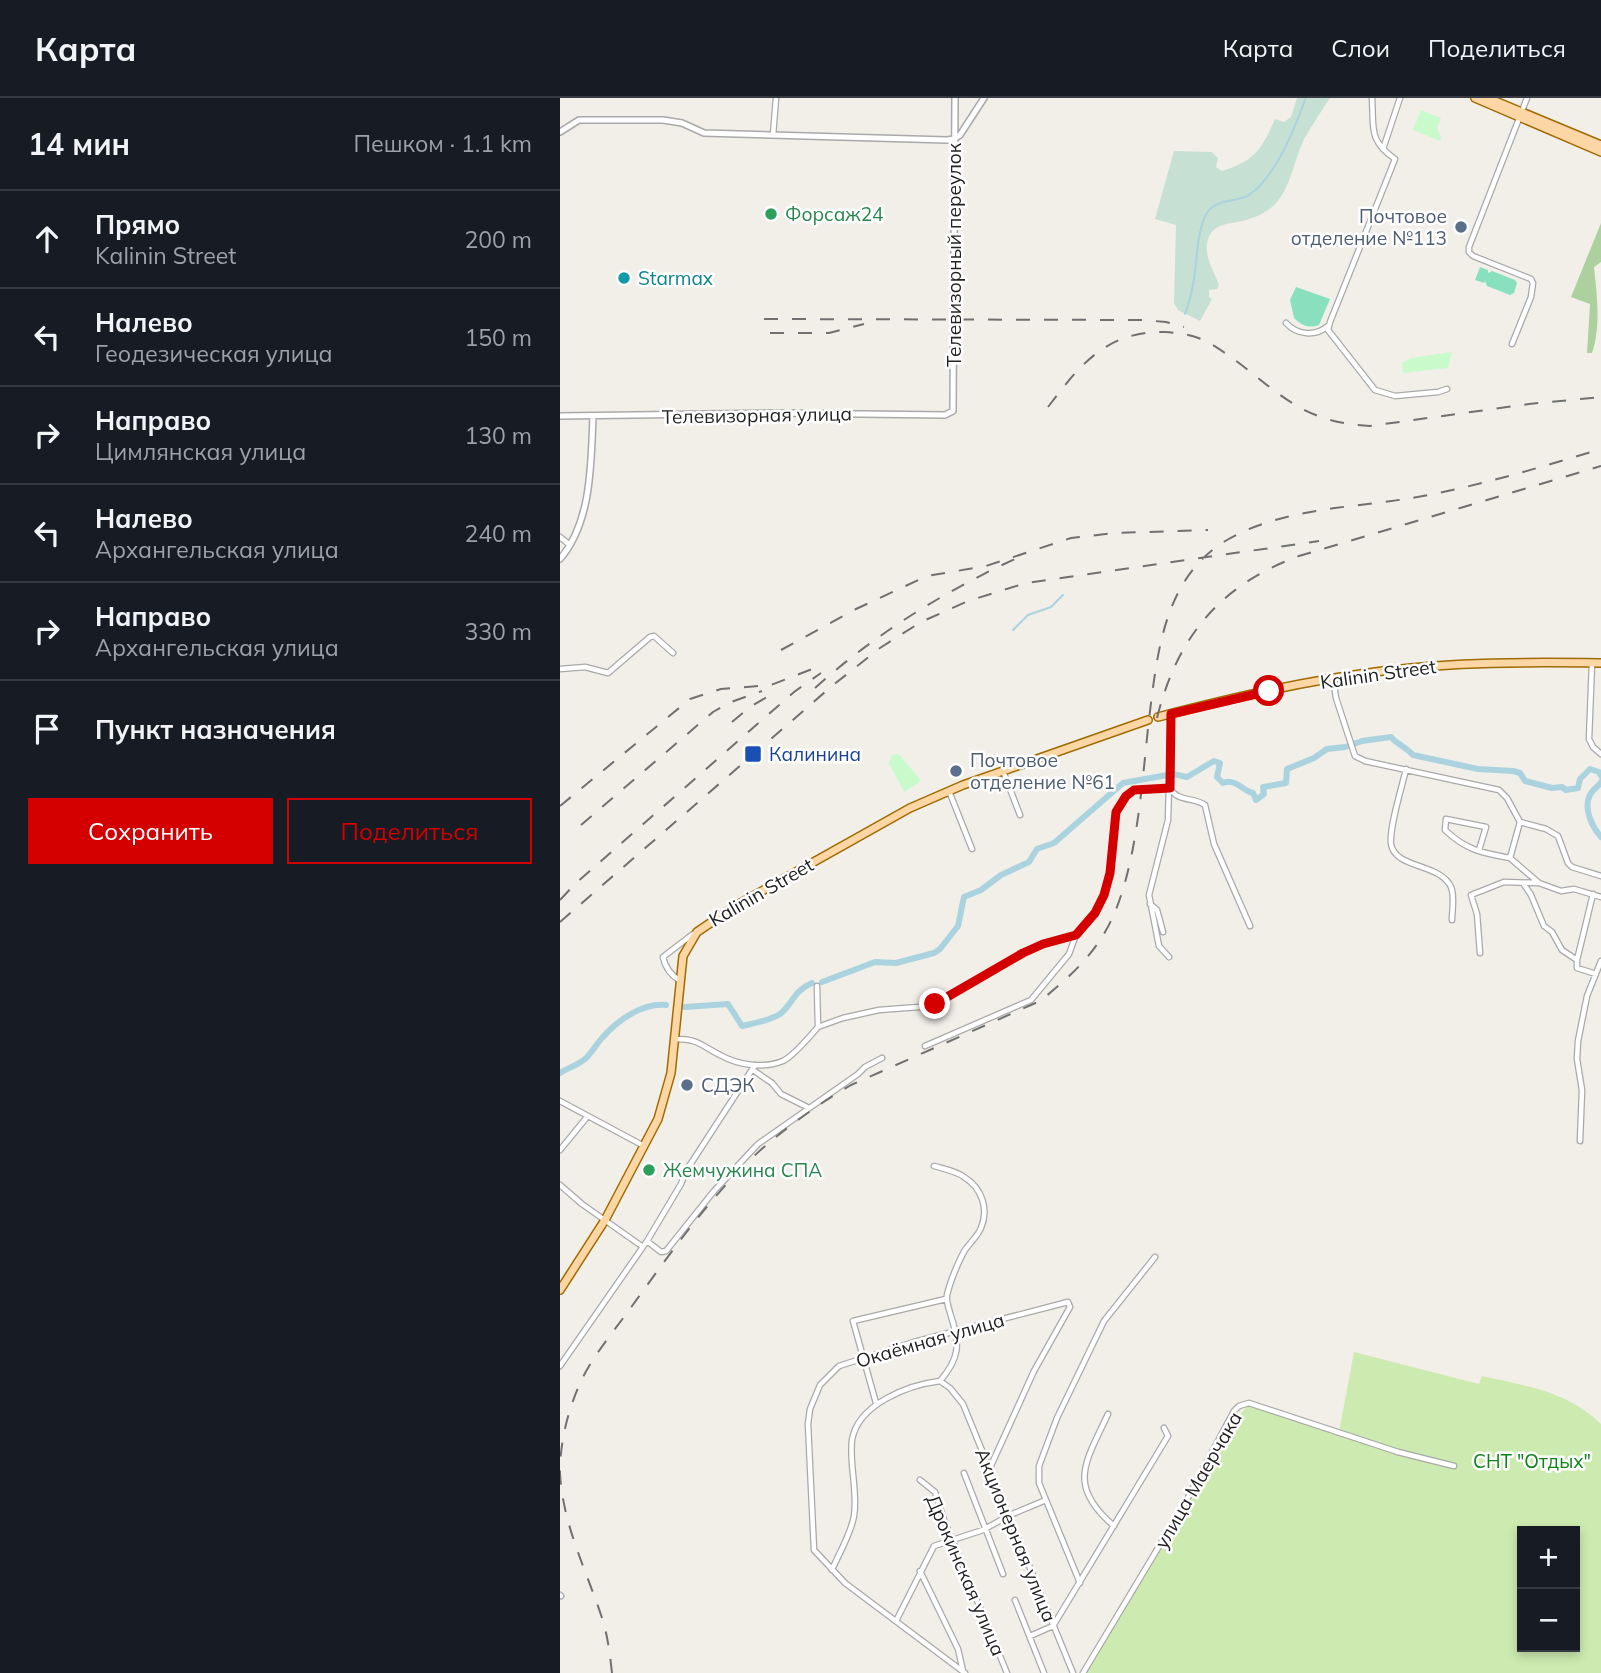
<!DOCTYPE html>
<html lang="ru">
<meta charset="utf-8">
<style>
:root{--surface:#171b24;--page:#20242c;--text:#f1f3f6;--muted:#9ea1a6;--line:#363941;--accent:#d40000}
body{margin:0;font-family:Mulish,sans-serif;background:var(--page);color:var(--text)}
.controls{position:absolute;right:21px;bottom:21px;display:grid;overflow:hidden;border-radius:0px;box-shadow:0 4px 10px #0003}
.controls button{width:63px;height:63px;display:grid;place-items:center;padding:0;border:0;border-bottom:2px solid var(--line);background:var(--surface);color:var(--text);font:35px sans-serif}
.stop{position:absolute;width:21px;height:21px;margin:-16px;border:5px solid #d40000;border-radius:50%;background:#fff}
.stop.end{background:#d40000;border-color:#fff;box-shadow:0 2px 7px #0008}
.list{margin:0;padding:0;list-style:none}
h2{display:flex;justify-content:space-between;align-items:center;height:91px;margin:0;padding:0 28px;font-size:30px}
h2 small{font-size:23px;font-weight:400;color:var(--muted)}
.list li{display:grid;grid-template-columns:46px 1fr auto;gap:21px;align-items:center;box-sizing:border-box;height:98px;padding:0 28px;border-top:2px solid var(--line)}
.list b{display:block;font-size:26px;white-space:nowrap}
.list p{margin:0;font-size:23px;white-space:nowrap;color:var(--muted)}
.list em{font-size:23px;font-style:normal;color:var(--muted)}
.actions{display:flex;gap:14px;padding:21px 28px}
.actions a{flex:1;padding:16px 0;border:2px solid var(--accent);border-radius:0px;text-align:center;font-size:24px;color:var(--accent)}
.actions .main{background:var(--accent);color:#fff}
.icon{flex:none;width:38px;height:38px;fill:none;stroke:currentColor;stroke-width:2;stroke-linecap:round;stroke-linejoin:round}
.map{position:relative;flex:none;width:1041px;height:1575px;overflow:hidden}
header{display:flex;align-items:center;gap:42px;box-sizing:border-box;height:98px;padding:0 35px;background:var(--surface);border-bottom:2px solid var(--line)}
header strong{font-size:33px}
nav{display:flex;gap:38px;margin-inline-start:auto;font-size:24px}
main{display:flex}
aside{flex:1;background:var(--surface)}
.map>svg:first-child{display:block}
.grass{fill:#cdebb0;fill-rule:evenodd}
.forest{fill:#add19e}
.wetland{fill:#c6e0d4}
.park{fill:#c8facc}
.pitch{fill:#88e0be}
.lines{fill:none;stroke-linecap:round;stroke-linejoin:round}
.stream{stroke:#aad3df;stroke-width:2}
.river{stroke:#aad3df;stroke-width:6}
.minor-casing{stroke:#a9a9a9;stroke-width:7}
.tertiary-casing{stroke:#a9a9a9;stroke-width:8}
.primary-casing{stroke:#a06b00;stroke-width:10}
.minor{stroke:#fff;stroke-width:4.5}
.tertiary{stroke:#fff;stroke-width:5}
.primary{stroke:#fcd6a4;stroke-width:7}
.rail{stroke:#707070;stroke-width:2;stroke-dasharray:14 14;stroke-linecap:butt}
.route{stroke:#d40000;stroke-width:9}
.leisure-dot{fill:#2e9e5b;stroke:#fff;stroke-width:2.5}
.service-dot{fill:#5c6f8a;stroke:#fff;stroke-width:2.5}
.culture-dot{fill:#0f9aa8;stroke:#fff;stroke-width:2.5}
.transit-dot{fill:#1a4fb4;stroke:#fff;stroke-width:2.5}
.labels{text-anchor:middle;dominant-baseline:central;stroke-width:5;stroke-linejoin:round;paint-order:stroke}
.leisure-label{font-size:19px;fill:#27864d;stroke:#fff;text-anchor:start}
.service-label{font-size:19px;fill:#4e5e75;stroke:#fff;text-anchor:start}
.street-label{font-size:19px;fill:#222;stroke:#fff}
.culture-label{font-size:19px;fill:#0d838f;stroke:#fff;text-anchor:start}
.transit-label{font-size:19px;fill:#164399;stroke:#fff;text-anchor:start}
.park-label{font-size:19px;fill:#0c8416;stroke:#fff}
</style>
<header>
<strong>Карта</strong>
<nav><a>Карта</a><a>Слои</a><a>Поделиться</a></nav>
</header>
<main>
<aside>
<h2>14 мин<small>Пешком · 1.1 km</small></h2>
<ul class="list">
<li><svg class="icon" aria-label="ahead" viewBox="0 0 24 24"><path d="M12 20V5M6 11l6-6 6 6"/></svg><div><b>Прямо</b><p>Kalinin Street</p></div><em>200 m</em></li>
<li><svg class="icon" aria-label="left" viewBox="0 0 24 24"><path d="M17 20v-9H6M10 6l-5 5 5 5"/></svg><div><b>Налево</b><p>Геодезическая улица</p></div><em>150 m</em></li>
<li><svg class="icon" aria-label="right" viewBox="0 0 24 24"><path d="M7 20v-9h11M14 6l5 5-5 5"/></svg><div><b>Направо</b><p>Цимлянская улица</p></div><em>130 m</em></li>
<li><svg class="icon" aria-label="left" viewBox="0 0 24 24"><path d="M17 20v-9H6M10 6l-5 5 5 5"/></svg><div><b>Налево</b><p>Архангельская улица</p></div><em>240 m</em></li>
<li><svg class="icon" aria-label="right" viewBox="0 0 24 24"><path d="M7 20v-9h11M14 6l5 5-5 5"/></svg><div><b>Направо</b><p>Архангельская улица</p></div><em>330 m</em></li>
<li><svg class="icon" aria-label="arrive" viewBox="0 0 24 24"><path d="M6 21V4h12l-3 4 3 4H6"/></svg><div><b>Пункт назначения</b></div></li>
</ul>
<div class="actions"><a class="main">Сохранить</a><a>Поделиться</a></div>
</aside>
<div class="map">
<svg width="1041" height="1575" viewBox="0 0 1041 1575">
<rect width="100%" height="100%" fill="#f2efe9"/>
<path class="grass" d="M794,1254L919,1286L922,1278C966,1288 1007,1293 1041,1326V1575H525L671,1328L688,1307L779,1334ZM962,1433H1015V1549H962Z"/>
<path class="forest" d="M1041,125V164L1034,169C1037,197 1041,229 1032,255H1027L1030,206L1011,199Z"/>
<path class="wetland" d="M737,0H770C761,14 752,27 744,41C734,62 730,94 712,109C706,114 697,119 689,121C674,127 655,122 648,141C643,157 654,173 659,187L657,191L649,192V199L652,201L640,223L618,212L614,205L616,127L595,121L614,53L652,54L658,60L656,69L662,73C695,63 702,51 715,21L724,24L731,19Z"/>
<path class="park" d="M861,12L881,20L877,30L881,39L880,43L853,32Z
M892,254L888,270L843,275L842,265L851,260Z
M336,656L340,657L361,683L344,694L329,665L332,657Z"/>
<path class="pitch" d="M920,169L928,172V175L932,173L955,182L957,185L954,195L950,197L927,188L925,183L924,185L915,182Z
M736,189L770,201L759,227C749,231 741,227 734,220L730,202Z"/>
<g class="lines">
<path class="stream" d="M625,216C630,203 633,189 635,174C637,157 638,126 649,112C659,101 678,104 689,97C716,79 735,29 746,0
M453,532L468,517L491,509L503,497"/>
<path class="river" d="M1041,684C1038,689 1032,692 1030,697C1023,710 1032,729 1041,739
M262,884L315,864L336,865L374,855L380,851L398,828L404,799L421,792L441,777L469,764L477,751L494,745L563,685L613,676L627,679L654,663L660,665L657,679L663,685C675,680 682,692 693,695L696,702L704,696L703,689L726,685L727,671L754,660L767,651L785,649L802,643L831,639C838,647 846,649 853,657L918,671L953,673L960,675L965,683L992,690L1002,689L1006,692L1018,690L1020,681L1030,671L1039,674L1041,678
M125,909L168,906L182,928C195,925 209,923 220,916C233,906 233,893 252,885
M0,975C8,970 18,967 25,961C32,955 36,946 43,939C58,922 82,905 106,907"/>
<defs>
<path id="minor" d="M812,0C814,30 808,42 835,61L770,224L768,232L815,292L835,298L878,294L887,291
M213,37L216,0
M823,51L840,0
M726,225C737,237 755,239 768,228
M952,246L971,199L973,185L971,181L913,158L909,154V149L967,0
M0,439L10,447
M1032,565L1029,641L1033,649L1041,656
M0,571L25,569L48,575L90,539L94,538L113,555
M773,581L776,600L795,658L805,663L939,692L947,700L960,724L986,731L998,738L1008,765L1012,769L1041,778
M846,671C842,689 829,730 831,746C835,771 880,765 891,789C895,798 892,813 892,822
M443,673L460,717
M389,693L412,751
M960,724L950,760L979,785L1001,793L1014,791L1041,799
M919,752L926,729L886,721L885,732C906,752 922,755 950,760
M963,785L971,797L984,828L992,834L1002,852L1017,862V870L1036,876
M590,806L597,812L603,834
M920,855L917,816L911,797L944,784L978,785
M609,859L599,848L589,797L608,722L611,617
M1017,862L1033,796
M120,883C111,877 105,870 103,859L133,836
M258,929L283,920L319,912L372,908L463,855L483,846L516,837L535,815L544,797L550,775L556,714L566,698L574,692L610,690C617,704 634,699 645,707L654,746L690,828
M115,941C139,941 140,947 160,957C178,967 203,971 223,963C235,957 249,939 258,929L257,888
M365,948L471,902L509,856L516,837
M193,972L212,985L221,996L247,1009
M0,1003L84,1048
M1020,1043L1022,992L1017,961L1018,943L1027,898L1041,863
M0,1052L27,1019
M374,1068C384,1071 396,1073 404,1079C422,1090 429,1111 421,1130C417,1139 410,1145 405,1152C398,1164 390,1184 387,1197C386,1204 389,1211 391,1218C400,1246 400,1260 380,1283
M0,1087L22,1106L83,1149
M87,1143L101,1154L106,1153L154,1093L198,1046L298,976L305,969L322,960
M0,1268L87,1143L121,1086L126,1073L195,967
M380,1283L390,1290L403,1306L513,1575
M316,1305L293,1223L386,1201
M548,1316C526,1364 506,1387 554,1428
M404,1375L443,1476
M360,1382L375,1394L384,1422L447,1575
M272,1472C279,1455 291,1436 294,1418C298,1393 289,1367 292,1342C298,1306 348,1287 380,1283
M360,1473L398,1551L403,1573
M520,1485L479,1385V1368L497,1320L544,1223L595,1159
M0,1497L1,1498
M455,1502L484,1575
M336,1523L374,1448L423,1432L450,1417L486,1402
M470,1538L493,1528L608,1338L604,1330
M405,1575L285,1485L254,1452L248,1326L250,1311L260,1287L279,1268L354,1244L508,1204L510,1209L474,1273L429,1372
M523,1575L625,1405L674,1313L679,1308L689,1305L838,1354L894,1368"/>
<path id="tertiary" d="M0,34L19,22H103L122,25L144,35L387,42L394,41L400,37L424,0
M0,318L218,315L385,317L393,313L395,0
M0,461C32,424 31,364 33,318"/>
<path id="primary" d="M915,0L1041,54
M928,0L1041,47
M598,619C672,600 747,582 823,573C895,564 968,564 1041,565
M0,1192L45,1122L98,1021L111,975L123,858L137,834L177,807L350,710L403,687L588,622"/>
</defs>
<use href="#minor" class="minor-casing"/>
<use href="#tertiary" class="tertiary-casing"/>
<use href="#primary" class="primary-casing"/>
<use href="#minor" class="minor"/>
<use href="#tertiary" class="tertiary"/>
<use href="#primary" class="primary"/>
<path class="rail" d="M204,221L583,222L606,224L624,229
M210,235H269L304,226
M488,309C520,267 546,233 605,234C621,235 636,237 651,246C711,282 730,324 810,328L969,306L1041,299
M221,552L296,511L367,478L426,468L511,440L555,435L648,432
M255,590C315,536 385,493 457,460
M597,620C617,539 660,487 739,458L1041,368
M172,624L190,609L212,596
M0,708L130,601L161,591L211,587L260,568
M21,727L153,614L171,604L202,593
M0,802L16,785L234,594L261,575
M0,824L272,588L320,550L361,524L408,503L466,485L759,443
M52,1575C50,1557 48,1540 43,1523C27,1473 3,1429 0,1375C0,1343 8,1312 21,1283C34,1256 55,1232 72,1208C112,1153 153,1094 204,1049C231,1026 260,1005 291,987L480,903C505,883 529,862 545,834C578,778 582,678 590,613C598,549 606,478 667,442C722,410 791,410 852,400C916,389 978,370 1041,351"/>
</g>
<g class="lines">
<path class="route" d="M375,906L463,855L483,846L516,837L535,815L544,797L550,775L556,714L566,698L574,692L610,690L611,616L709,593"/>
</g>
<g class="leisure-dot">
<circle cx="211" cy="116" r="7"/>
<circle cx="89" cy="1072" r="7"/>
</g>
<g class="service-dot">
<circle cx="901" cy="129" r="7"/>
<circle cx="396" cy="673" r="7"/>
<circle cx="127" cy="987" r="7"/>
</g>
<circle class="culture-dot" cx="64" cy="180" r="7"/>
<rect class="transit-dot" x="184" y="647" width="18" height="18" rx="3.5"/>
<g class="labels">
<g class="leisure-label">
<text x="225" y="116">Форсаж24</text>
<text x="103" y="1072">Жемчужина СПА</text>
</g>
<g class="service-label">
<text x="887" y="118" text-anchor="end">Почтовое<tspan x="887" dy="22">отделение №113</tspan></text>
<text x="410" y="662">Почтовое<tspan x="410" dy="22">отделение №61</tspan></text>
<text x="141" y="987">СДЭК</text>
</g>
<g class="street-label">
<text transform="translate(394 157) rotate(-90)">Телевизорный переулок</text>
<text transform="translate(197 317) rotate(-1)">Телевизорная улица</text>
<text transform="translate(818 576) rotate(-8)">Kalinin Street</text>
<text transform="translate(201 794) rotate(-30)">Kalinin Street</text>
<text transform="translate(370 1242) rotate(-16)">Окаёмная улица</text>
<text transform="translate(638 1382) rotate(-60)">улица Маерчака</text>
<text transform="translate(456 1437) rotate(68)">Акционерная улица</text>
<text transform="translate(406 1477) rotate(67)">Дрокинская улица</text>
</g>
<g class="culture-label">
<text x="78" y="180">Starmax</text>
</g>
<g class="transit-label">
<text x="209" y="656">Калинина</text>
</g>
<g class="park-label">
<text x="972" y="1363">СНТ "Отдых"</text>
</g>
</g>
</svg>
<div class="controls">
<button>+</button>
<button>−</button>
</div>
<div class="stop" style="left:709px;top:593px"></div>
<div class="stop end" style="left:375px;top:906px"></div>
</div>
</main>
